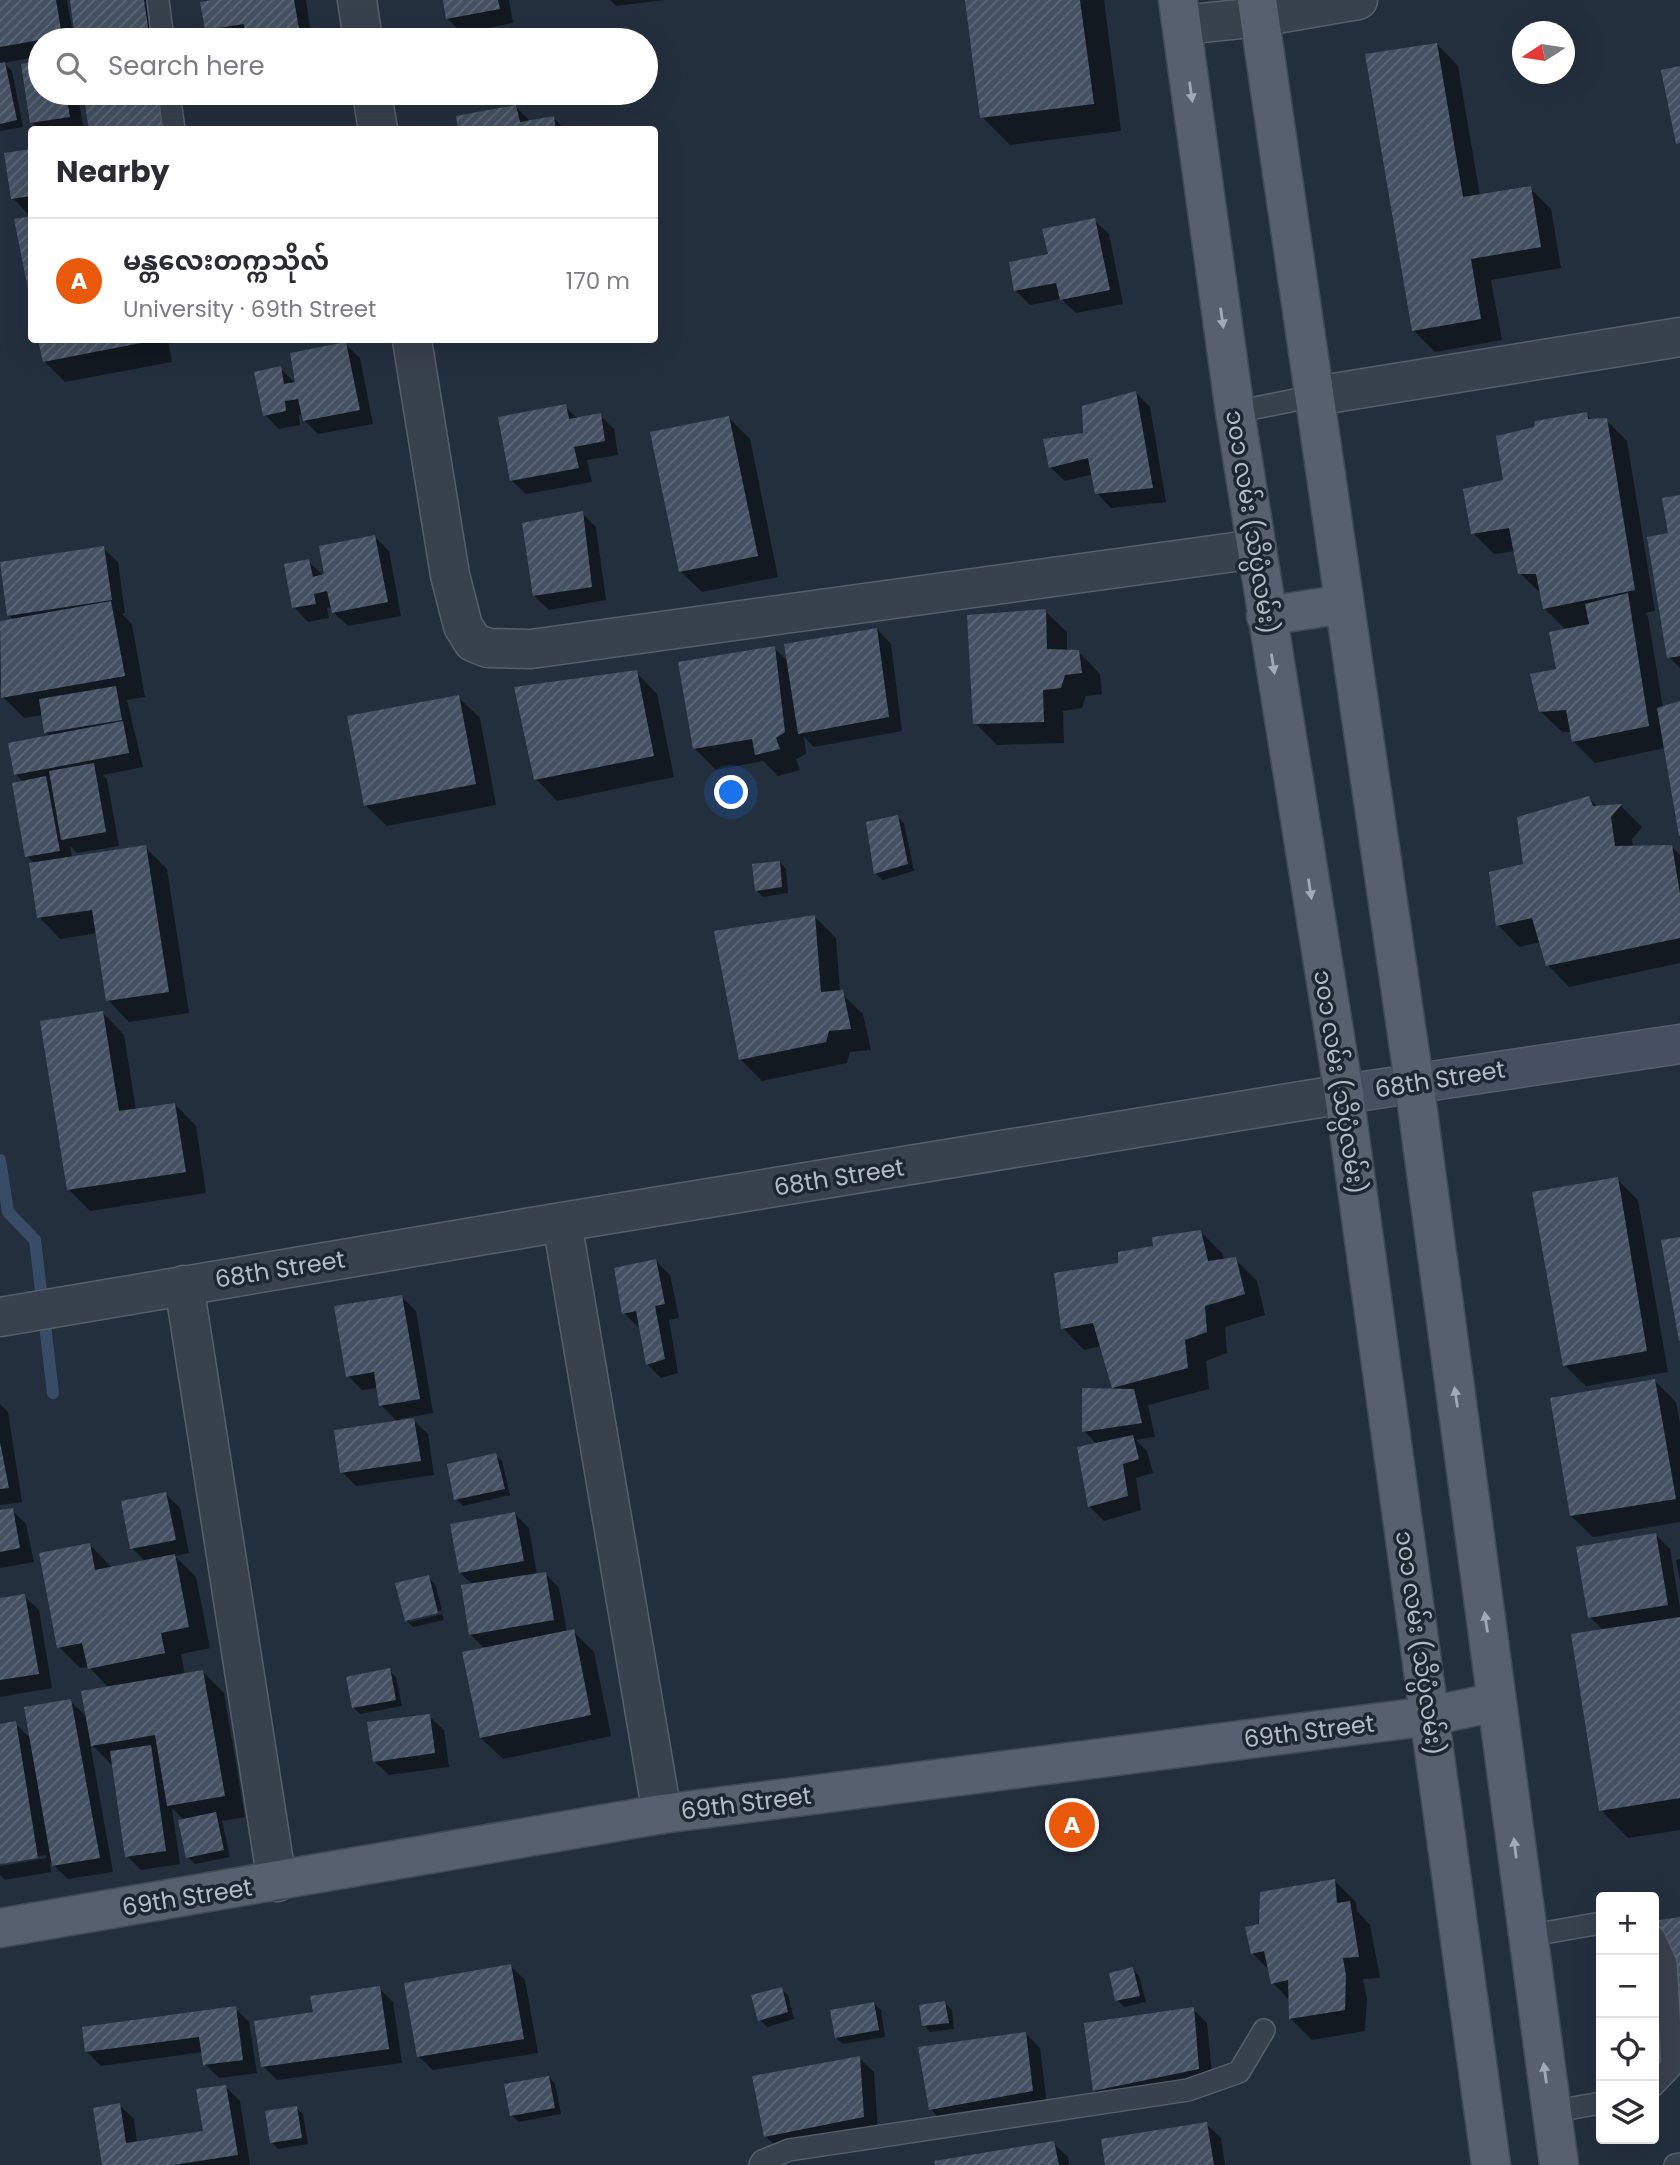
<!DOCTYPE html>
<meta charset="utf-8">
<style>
:root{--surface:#fff;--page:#f2f2f3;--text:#2b2b33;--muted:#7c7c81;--line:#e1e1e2;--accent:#ea580c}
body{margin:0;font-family:Poppins,"Noto Sans Myanmar",sans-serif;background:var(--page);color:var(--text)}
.controls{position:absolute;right:21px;bottom:21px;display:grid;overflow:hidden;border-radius:7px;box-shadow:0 7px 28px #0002}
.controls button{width:63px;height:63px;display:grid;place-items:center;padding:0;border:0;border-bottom:2px solid var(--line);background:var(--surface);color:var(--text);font:35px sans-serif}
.compass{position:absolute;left:1512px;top:21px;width:63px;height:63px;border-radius:50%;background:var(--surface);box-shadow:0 7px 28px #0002;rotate:258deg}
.you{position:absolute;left:732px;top:793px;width:24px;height:24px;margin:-18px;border:5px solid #fff;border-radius:50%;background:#1a73e8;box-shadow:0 0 0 10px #1a73e833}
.badge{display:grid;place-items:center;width:46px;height:46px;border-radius:50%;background:var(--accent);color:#fff;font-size:23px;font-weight:700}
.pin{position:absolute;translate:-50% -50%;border:4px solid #fff;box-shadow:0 2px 7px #0006}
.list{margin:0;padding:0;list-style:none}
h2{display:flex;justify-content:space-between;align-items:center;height:91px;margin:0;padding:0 28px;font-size:30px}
h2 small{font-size:23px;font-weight:400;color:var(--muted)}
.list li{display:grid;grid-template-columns:46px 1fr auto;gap:21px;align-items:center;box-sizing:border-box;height:126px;padding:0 28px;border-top:2px solid var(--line)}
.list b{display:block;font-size:26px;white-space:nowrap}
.list p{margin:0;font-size:23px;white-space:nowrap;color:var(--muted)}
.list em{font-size:23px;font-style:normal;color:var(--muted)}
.icon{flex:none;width:38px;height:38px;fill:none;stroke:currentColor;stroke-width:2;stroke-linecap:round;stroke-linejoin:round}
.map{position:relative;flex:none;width:1680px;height:2165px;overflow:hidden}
.search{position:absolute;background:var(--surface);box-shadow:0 7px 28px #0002;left:28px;top:28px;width:630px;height:77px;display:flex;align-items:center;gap:18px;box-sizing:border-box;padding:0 24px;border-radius:38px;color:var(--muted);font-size:26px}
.panel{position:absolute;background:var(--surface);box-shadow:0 7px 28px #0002;left:28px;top:126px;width:630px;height:217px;border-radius:7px}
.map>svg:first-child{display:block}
.shadow{fill:#0007}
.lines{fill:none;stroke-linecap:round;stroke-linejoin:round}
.stream{stroke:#394c67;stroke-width:12}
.building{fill:url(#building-hatch)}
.service-casing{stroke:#565f6c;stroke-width:24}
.minor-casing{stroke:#565f6c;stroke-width:41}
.secondary-casing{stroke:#565f6c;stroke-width:41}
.primary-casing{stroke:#414a57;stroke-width:41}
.service{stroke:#38414e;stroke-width:21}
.minor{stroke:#38414e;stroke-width:38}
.secondary{stroke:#465061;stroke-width:38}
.primary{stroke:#56606e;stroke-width:38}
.oneway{fill:#a1aab7}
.labels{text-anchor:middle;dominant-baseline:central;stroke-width:7;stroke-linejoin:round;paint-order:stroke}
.street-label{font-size:24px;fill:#b4bcc9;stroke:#1d2633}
</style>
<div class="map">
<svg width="1680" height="2165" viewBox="0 0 1680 2165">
<defs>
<pattern id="building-hatch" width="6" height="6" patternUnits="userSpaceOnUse" patternTransform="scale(1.75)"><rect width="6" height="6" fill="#455162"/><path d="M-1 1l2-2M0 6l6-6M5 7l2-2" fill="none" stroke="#5d6877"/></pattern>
</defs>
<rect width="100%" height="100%" fill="#242f3e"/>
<path class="shadow" d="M0,0H67L74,40L77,39L71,0H161L167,40H40V56L4,63L12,71L23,127L0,131Z
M223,0H306L312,40H218L206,29Z
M445,0H509L513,23L462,33L448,19Z
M610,0H665L616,6Z
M967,0H1104L1121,131L1010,145L982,117Z
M1437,44L1458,66L1480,196L1530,188L1551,209L1561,268L1491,280L1502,340L1435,352L1414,331Z
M40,62V93H77L84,130H39L32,122L23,65Z
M85,93H175L180,130H90Z
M516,107L531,122L553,117L565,130H460Z
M32,150V212L27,213L13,198Z
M1094,220L1109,234L1123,304L1076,313L1061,299L1030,305L1016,291L1050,255Z
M40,340H168L172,362L65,382L44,361Z
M345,344L360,358L373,424L318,434L304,420L303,414L299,415L300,425L279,429L265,415L280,368L298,386Z
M1136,393L1150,407L1166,502L1111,508L1097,493L1093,474L1065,481L1050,467L1085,434Z
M565,406L578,419L600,415L614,429L618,455L587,460L592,482L526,494L511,480Z
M1586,414L1593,421L1606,420L1627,441L1655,611L1645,613L1648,617L1663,708L1680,703V834L1665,748L1595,763L1573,741L1572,732H1562L1540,711L1558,671L1566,630L1544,608L1542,595L1520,573L1516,551L1494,554L1473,533L1505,481Z
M729,418L750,439L778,577L702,592L680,571Z
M1680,497V668L1669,657L1670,535Z
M582,513L596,527L606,600L549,610L534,596Z
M374,536L389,551L401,616L348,626L333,612L332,607L327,608L329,618L308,622L294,607L308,561L327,579Z
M103,548L118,562L125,613L122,614L132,624L145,697L127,700L143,767L103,775L107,779L119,846L77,853L70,846L72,858L145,847L167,869L189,1013L129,1022L108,1000L98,933L60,939L39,917L35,864L27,856L23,782L16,774L50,737L46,733L43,715L24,718L3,697L0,682V623L14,620L8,615Z
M1045,611L1067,632V652H1079L1100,674L1102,694L1086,696L1082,708L1063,711L1064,743L997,745L975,723Z
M877,629L891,644L902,731L814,747L804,737L806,754L796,759L800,770L778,776L763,761L716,770L694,748L774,648L789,662Z
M636,672L657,694L674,777L557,801L536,779Z
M458,697L480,718L496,805L387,826L365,805Z
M1589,798L1598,807L1621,806L1642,827L1632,839L1633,847H1672L1680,855V963L1569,987L1548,965L1541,942L1519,947L1498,925L1525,866Z
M897,817L904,823L914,871L883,880L876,874L868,824Z
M780,862L786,869L788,893L763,897L756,890Z
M815,917L836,938L840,992L863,1014L871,1050L850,1052L847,1063L762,1081L740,1059Z
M103,1013L124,1035L136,1110L175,1104L196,1126L206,1193L90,1211L68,1189Z
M1617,1179L1638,1200L1668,1372L1586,1386L1564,1365Z
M1200,1231L1222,1253L1224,1261L1235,1259L1257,1281L1265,1315L1225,1327L1227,1353L1206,1361L1209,1389L1148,1405L1155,1437L1136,1440L1147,1451L1153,1473L1136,1478L1141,1510L1104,1521L1090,1507L1079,1448L1097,1444L1084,1431L1117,1391L1113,1387L1101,1346L1084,1350L1063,1328L1120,1265L1154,1248Z
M656,1261L670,1275L679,1318L669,1320L678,1373L661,1378L647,1364L641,1327H638L624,1313Z
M402,1297L416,1311L433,1413L400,1419L401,1422L413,1420L428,1434L434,1475L356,1486L342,1472L398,1422L381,1405L378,1388L362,1390L348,1376Z
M1655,1381L1676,1402L1680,1424V1522L1593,1537L1571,1516Z
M0,1404L8,1412L22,1502L0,1505Z
M495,1455L502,1461L510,1495L463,1506L456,1499Z
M166,1494L180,1508L189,1553L175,1556L196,1577L210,1648L181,1654L185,1675L203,1672L224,1693L245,1817L222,1821L230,1857L195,1864L188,1857L184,1820L172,1808L180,1864L141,1870L127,1856L114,1767L90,1743L113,1872L68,1879L50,1862L51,1872L5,1880L0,1875V1866L47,1858L46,1855L0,1863V1725L15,1723L31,1739L70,1701L88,1718L109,1688L89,1667L80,1668L59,1647L90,1545L112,1568L145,1561L132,1548Z
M12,1510L26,1524L34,1562L0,1568V1512Z
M515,1514L529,1528L537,1575L545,1573L559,1588L567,1632L573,1631L594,1652L611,1736L503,1759L481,1738L485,1649L470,1634L473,1585L460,1573Z
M1656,1535L1670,1549L1680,1608V1830L1628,1838L1601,1810L1603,1630L1590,1617Z
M1680,1559V1581L1676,1560Z
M428,1577L435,1584L442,1610L409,1619V1622L442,1614L444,1620L413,1627L407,1621Z
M24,1596L39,1610L52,1688L0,1697V1600Z
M389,1670L396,1677L402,1706L360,1714L353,1707Z
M429,1716L444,1730L449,1767L389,1775L374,1761Z
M1335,1881L1356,1902L1357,1911L1370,1925L1380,1978L1363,1979L1367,1999L1365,2031L1312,2040L1291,2019L1290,2001L1273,1983L1270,1971L1252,1953Z
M1680,1918V2073L1659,2076L1654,2071V1922Z
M511,1966L525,1980L538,2053L433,2070L418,2056Z
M1133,1969L1139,1976L1146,2002L1124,2007L1117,2000Z
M379,1988L393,2002L402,2063L277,2080L263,2066L315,2014Z
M781,1989L788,1995L794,2019L767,2027L760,2020Z
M945,2003L952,2010L954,2029L930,2032L924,2025Z
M874,2004L881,2010L885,2037L843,2044L836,2038Z
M235,2008L249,2022L257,2073L219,2078L205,2064L203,2052L101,2066L87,2052Z
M1193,2009L1207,2023L1213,2083L1109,2104L1094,2090Z
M1025,2033L1040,2048L1047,2105L944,2123L930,2109Z
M859,2058L874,2072L878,2131L780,2150L765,2136Z
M549,2077L555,2084L561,2114L519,2122L512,2116Z
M226,2087L240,2101L250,2165H103L119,2105L134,2119L137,2143L205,2132Z
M296,2108L303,2114L308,2144L278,2149L272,2142Z
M1206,2124L1221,2138L1225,2165H1107Z
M1053,2143L1068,2157L1069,2165H937Z"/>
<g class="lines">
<path class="stream" d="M0,1160L8,1212L35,1240L53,1393"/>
</g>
<path class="building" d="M0,0H56L62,36L0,47Z
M70,0H144L150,40H75Z
M212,0H294L301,40H246L244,24L205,30L200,2Z
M443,0H498L500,9L446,19Z
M965,0H1080L1094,104L980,118Z
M1437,43L1463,197L1531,186L1541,247L1471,259L1481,319L1412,331L1365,54Z
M40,60V93H66L70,117L30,123L21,64Z
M5,62L17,120L0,124V63Z
M1680,66V143L1676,144L1661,70Z
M83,93H157L163,130H89Z
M516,105L520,122L554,116L556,130H458L456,116Z
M32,149V196L11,199L4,153Z
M32,216V299H30L14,219Z
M1095,218L1110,290L1060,300L1056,283L1014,291L1009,262L1048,254L1042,229Z
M38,340H151V341L43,362Z
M346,342L360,410L303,421L298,399L285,401L286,411L263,416L254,372L281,366L284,384L295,382L290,353Z
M1136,391L1153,488L1095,494L1088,458L1049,468L1043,439L1083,433L1082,406Z
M566,404L569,419L601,413L605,441L574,447L579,468L510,481L498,417Z
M1587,412L1588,419L1607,418L1635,590L1543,609L1536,574H1518L1509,528L1471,534L1463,489L1503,480L1496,436L1534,427L1535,421Z
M729,416L758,556L679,572L650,432Z
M1680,495V656L1667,658L1647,537L1668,533L1662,498Z
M583,511L592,587L533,596L522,523Z
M375,535L388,602L332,613L327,591L314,594L316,604L292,608L284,564L309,559L313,577L324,574L319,546Z
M104,546L112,600L7,616L0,562Z
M1628,593L1649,726L1572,742L1566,710L1539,712L1530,674L1556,669L1549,632L1589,624L1585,604Z
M111,601L125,676L1,698L0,621Z
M1046,609L1047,649L1079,650L1082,673L1065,675L1061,688L1043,690L1044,722L973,724L967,615Z
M877,628L889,717L798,734L784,644Z
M775,646L785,732L776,738L780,749L755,755L752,739L693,749L678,662Z
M637,670L654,756L534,780L514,687Z
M116,686L122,720L44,733L39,699Z
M459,695L476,784L364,806L347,716Z
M1680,701V836H1679L1657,708Z
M123,721L129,753L14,775L8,743Z
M94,763L106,832L61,840L49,771Z
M46,776L60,851L25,857L12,783Z
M1589,796L1593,806L1622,804L1611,817L1615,846L1672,845L1680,894V938L1546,966L1532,918L1496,926L1489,872L1523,864L1517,817Z
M898,815L908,864L874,874L866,822Z
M146,845L169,992L106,1001L92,910L37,918L29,863Z
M780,861L782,887L755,891L752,864Z
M815,915L821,992L843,990L851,1029L829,1031L826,1042L739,1060L714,931Z
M103,1011L119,1111L175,1103L186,1172L67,1190L40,1021Z
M1618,1177L1647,1351L1563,1366L1532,1192Z
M1201,1230L1208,1261L1236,1257L1245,1294L1205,1306L1207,1332L1185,1340L1188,1368L1112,1388L1093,1323L1061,1329L1054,1273L1118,1263V1252L1153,1246L1152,1237Z
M1680,1237V1340L1679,1341L1661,1240Z
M656,1259L665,1304L655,1306L665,1359L646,1365L636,1311L622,1314L614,1268Z
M402,1295L420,1399L379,1406L374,1372L346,1377L334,1306Z
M1655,1379L1676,1499L1570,1516L1550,1398Z
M1082,1388L1134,1389L1142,1423L1082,1432Z
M414,1418L421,1461L340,1473L334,1430Z
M1133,1435L1139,1459L1123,1464L1128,1496L1088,1507L1077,1447Z
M0,1442L9,1488L0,1489Z
M496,1453L505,1489L454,1500L447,1464Z
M166,1492L176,1540L130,1549L121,1501Z
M13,1508L20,1548L0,1552V1510Z
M515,1512L524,1561L459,1573L450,1524Z
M1656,1533L1668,1605L1588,1618L1576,1547Z
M90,1543L95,1570L175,1554L189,1627L161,1633L165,1653L88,1669L82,1643L57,1648L39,1553Z
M546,1572L554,1620L469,1635L461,1585Z
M429,1575L438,1613L405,1621L395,1583Z
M25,1594L39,1674L0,1680V1598Z
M1680,1617V1798L1599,1811L1571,1634Z
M574,1629L591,1715L480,1738L462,1652Z
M390,1668L396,1700L352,1708L346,1677Z
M203,1670L225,1796L167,1806L155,1735L91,1746L81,1691Z
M71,1699L100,1858L52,1866L24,1707Z
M430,1714L435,1753L373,1762L367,1722Z
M16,1721L38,1858L0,1864V1724Z
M151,1745L166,1851L125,1857L110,1751Z
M216,1812L224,1850L186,1858L178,1820Z
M1335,1879L1337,1903L1350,1901L1359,1957L1343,1958L1346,1976L1345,2010L1289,2019L1288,1980L1271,1984L1264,1951L1251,1954L1245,1927L1259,1924L1260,1892Z
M1680,1917V2066L1654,2070V1921Z
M511,1964L524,2039L417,2057L404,1983Z
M1133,1967L1140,1996L1115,2001L1109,1973Z
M380,1986L389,2049L261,2067L254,2021L313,2012L310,1996Z
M782,1987L788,2012L758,2021L751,1995Z
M945,2001L949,2023L922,2026L919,2005Z
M874,2002L879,2030L835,2038L830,2010Z
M236,2006L243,2060L203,2065L199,2037L85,2052L82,2027Z
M1194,2007L1199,2069L1093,2091L1084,2023Z
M1026,2032L1033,2091L929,2110L918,2047Z
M860,2056L864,2117L764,2137L752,2076Z
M549,2076L555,2108L510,2116L504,2084Z
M226,2085L238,2155L173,2165H102L93,2108L120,2103L126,2143L203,2131L196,2089Z
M297,2106L302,2138L270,2143L265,2111Z
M1207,2122L1214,2165H1105L1101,2139Z
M1054,2141L1059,2165H935L934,2161Z"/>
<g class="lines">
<defs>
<path id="service" d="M158,0L163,40
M169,93L174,130
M1235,412L1315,396
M1527,1936L1601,1923
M1654,1937L1666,1963L1672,2066L1654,2085
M1550,2112L1601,2103
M760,2165L762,2161L789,2150L1188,2090L1239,2072L1264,2030
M1675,2165L1680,2164"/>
<path id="minor" d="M357,0L363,40
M1182,25L1259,17L1358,0
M372,93L378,130
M412,340L450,575L463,626L473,642L488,648L531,649L1256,549
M1315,396L1680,337
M562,1222L662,1814
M184,1285L277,1882
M0,1317L562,1222L1344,1094"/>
<path id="secondary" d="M1344,1094L1680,1044"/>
<path id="primary" d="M1178,0L1235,412L1344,1094L1491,2165
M1257,0L1414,1082L1559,2165
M1266,616L1344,604
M0,1928L662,1814L1430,1716L1496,1702"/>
</defs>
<use href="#service" class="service-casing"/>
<use href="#minor" class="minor-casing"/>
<use href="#secondary" class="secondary-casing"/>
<use href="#primary" class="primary-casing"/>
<use href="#service" class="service"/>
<use href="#minor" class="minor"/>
<use href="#secondary" class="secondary"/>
<use href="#primary" class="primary"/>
</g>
<defs><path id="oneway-solid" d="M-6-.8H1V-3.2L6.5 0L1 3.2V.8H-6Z" transform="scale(1.75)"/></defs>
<g class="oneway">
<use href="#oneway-solid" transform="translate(1191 92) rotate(82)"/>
<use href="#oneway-solid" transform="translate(1222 318) rotate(82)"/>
<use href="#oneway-solid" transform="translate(1273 664) rotate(81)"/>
<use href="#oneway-solid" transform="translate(1310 889) rotate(81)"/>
<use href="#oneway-solid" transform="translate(1456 1397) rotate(-98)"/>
<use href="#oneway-solid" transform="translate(1486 1622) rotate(-98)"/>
<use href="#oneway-solid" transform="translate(1515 1848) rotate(-97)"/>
<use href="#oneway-solid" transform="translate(1545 2073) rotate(-98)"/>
</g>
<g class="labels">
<g class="street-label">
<text transform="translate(1252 522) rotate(81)">၁၀၁ လမ်း (သိပ္ပံလမ်း)</text>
<text transform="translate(1440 1079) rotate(-9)">68th Street</text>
<text transform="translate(1340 1082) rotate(81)">၁၀၁ လမ်း (သိပ္ပံလမ်း)</text>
<text transform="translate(839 1177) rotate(-9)">68th Street</text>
<text transform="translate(280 1269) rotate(-9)">68th Street</text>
<text transform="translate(1420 1643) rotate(82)">၁၀၁ လမ်း (သိပ္ပံလမ်း)</text>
<text transform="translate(1309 1731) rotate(-7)">69th Street</text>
<text transform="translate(746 1803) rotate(-7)">69th Street</text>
<text transform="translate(187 1897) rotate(-9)">69th Street</text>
</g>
</g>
</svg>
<div class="controls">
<button>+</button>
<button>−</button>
<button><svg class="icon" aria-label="locate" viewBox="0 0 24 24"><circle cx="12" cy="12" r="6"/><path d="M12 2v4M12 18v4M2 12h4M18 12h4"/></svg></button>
<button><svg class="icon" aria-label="layers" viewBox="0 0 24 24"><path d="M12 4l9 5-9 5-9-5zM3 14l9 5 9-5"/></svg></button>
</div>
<svg class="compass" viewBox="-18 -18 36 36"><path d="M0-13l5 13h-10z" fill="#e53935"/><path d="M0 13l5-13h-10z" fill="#7c7c81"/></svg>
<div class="you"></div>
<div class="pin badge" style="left:1072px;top:1825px">A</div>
<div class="search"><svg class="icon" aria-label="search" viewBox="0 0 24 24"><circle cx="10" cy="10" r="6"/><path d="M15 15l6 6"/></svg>Search here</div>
<section class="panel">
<h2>Nearby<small></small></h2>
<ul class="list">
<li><span class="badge">A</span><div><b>မန္တလေးတက္ကသိုလ်</b><p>University · 69th Street</p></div><em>170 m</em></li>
</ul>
</section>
</div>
